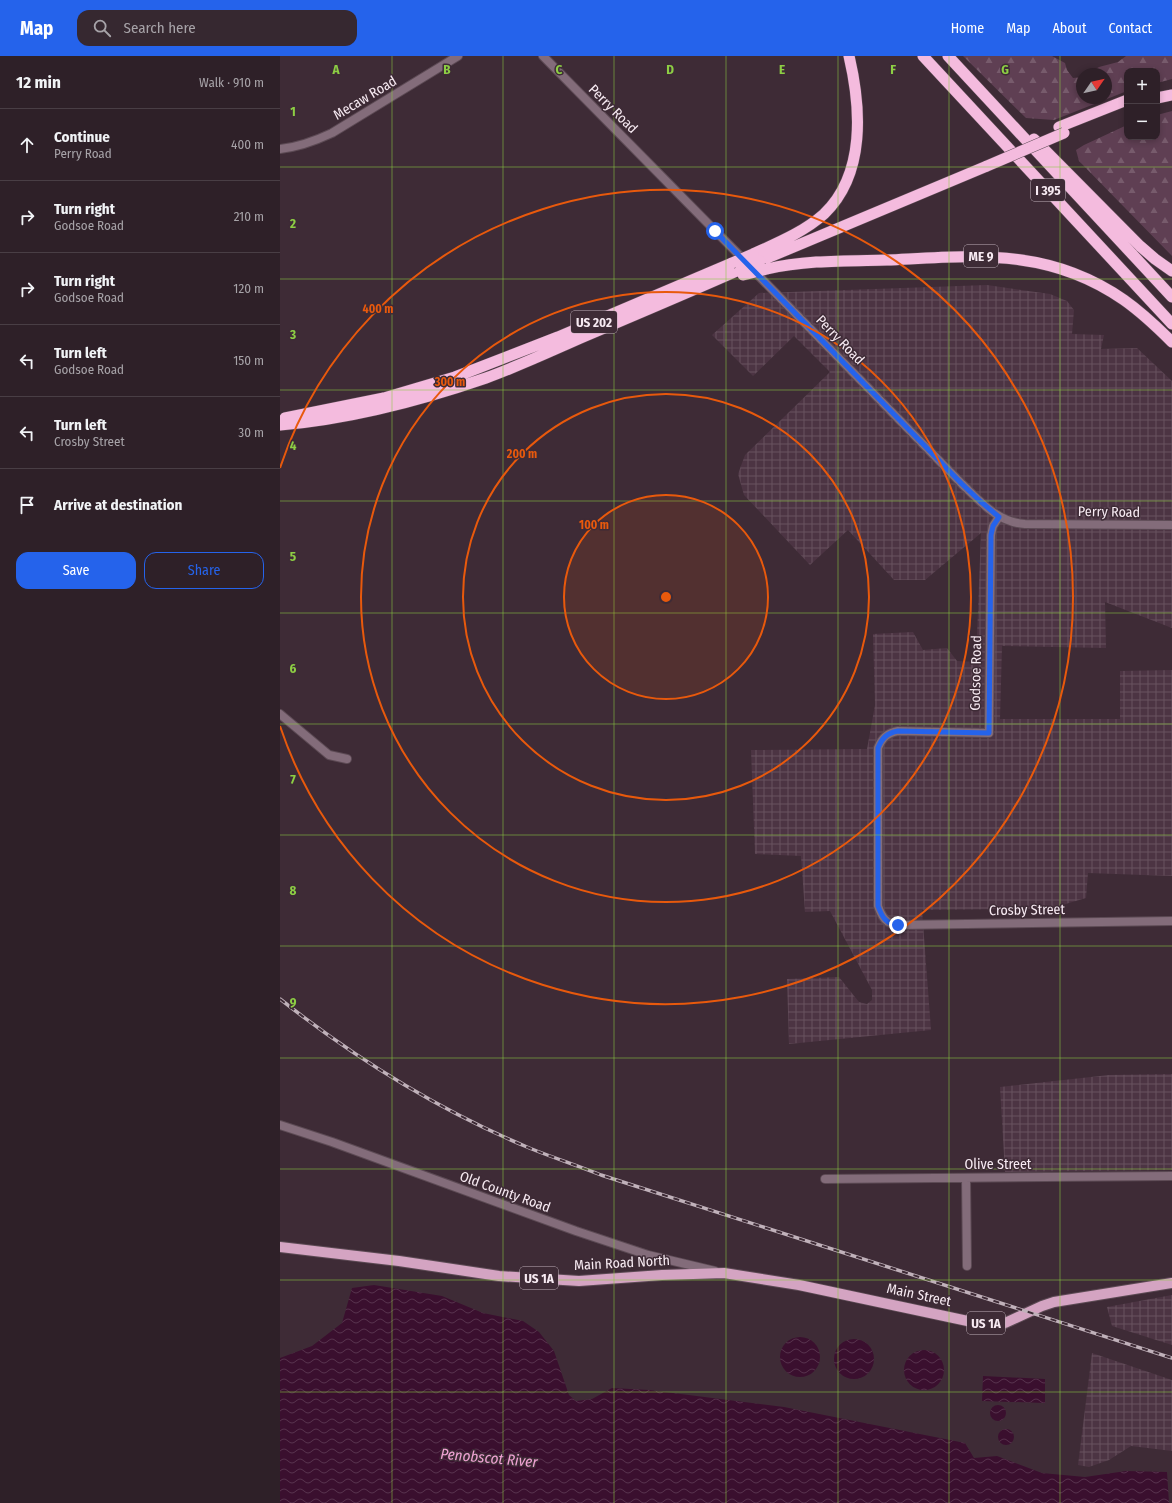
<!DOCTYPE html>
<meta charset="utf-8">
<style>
:root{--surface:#2e2028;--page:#362830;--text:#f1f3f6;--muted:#a7a3a8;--line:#493e45;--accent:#2563eb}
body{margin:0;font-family:"Fira Sans Condensed",sans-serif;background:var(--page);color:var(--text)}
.controls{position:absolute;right:12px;top:12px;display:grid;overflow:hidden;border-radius:8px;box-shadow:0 2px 6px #0003}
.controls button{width:36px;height:36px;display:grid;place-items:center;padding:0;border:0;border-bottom:1px solid var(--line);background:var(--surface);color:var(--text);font:20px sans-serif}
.compass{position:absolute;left:796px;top:12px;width:36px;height:36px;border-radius:50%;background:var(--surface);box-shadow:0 2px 6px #0003;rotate:56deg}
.stop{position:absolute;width:12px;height:12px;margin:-9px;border:3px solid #2563eb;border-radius:50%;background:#fff}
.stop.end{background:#2563eb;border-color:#fff;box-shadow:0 1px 4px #0008}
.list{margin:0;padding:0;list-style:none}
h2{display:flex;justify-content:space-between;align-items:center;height:52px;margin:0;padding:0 16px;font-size:17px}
h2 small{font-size:13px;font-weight:400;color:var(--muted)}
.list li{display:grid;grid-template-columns:26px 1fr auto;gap:12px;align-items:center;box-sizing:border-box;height:72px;padding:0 16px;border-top:1px solid var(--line)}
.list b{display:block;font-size:15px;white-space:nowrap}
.list p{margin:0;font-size:13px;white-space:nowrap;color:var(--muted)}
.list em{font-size:13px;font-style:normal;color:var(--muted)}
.actions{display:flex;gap:8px;padding:12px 16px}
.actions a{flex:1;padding:9px 0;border:1px solid var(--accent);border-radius:12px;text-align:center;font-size:14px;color:var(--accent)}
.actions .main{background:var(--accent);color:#fff}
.icon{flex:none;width:22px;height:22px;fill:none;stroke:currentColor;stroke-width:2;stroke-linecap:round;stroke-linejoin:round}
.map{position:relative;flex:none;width:892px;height:1447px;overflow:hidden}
header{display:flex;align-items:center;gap:24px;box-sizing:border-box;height:56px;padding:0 20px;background:var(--accent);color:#fff}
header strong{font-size:19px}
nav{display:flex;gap:22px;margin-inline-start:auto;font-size:14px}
.search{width:280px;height:36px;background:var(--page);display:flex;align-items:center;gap:10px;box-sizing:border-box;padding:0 14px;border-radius:12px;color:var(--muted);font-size:15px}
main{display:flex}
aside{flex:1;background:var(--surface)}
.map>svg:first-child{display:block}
.industrial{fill:url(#industrial-grid)}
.forest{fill:url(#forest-firs)}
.water{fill:url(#water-waves)}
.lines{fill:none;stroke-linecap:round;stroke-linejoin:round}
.minor-casing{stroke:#5c4a54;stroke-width:10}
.major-casing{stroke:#5c4a54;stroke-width:12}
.highway-casing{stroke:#5c4a54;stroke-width:12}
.minor{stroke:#836c7a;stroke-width:8}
.major{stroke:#d4a4c2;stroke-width:10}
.highway{stroke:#f4bbde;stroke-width:11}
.rail-casing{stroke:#c0b1ba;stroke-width:3.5}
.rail{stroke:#3e2b36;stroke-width:2;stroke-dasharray:6;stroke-linecap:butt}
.highway-bridge-casing{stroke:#5c4a54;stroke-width:12;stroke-linecap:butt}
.highway-bridge{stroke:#f4bbde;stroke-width:11}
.route{stroke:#2563eb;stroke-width:5}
.grid{fill:none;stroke:#8dce44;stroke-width:1;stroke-opacity:0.55}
.ring{fill:none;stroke:#e8590c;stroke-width:2}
.labels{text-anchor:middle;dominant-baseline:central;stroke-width:3;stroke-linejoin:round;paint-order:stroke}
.shield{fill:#3e2b36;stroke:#c0b1ba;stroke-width:1}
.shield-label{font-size:13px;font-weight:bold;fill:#f7eaf2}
.street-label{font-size:14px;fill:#f7eaf2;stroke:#3e2b36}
.water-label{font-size:15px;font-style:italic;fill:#f0a3d4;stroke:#3e2b36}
.grid-label{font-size:13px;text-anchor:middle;font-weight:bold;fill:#8dce44;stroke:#3e2b36;stroke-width:3;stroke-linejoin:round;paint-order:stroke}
.centre{fill:#e8590c;stroke:#3e2b36;stroke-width:2}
.ring-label{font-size:12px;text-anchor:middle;font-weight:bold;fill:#e8590c;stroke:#3e2b36;stroke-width:3;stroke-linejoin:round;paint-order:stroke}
</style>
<header>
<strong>Map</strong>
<div class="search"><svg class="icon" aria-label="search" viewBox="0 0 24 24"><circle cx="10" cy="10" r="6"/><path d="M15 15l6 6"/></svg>Search here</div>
<nav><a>Home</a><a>Map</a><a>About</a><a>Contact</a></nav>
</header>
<main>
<aside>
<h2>12 min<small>Walk · 910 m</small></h2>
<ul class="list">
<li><svg class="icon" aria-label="ahead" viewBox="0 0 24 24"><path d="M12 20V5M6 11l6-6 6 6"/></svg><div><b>Continue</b><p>Perry Road</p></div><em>400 m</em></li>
<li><svg class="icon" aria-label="right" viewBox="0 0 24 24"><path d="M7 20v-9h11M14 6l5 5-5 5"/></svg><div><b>Turn right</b><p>Godsoe Road</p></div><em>210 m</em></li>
<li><svg class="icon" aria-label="right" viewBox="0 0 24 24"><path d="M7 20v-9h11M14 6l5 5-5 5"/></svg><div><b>Turn right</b><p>Godsoe Road</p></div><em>120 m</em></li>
<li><svg class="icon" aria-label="left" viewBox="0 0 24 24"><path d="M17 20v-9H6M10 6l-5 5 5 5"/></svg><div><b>Turn left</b><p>Godsoe Road</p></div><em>150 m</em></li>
<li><svg class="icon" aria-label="left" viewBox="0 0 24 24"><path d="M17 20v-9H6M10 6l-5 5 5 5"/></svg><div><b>Turn left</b><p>Crosby Street</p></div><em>30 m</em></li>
<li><svg class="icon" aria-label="arrive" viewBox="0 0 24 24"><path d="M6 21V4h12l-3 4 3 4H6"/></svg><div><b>Arrive at destination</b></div></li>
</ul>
<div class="actions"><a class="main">Save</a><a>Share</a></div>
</aside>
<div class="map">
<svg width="892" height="1447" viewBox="0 0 892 1447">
<defs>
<pattern id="industrial-grid" width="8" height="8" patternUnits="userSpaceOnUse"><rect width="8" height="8" fill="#4c3443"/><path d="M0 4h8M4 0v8" fill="none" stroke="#67525f"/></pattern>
<pattern id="forest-firs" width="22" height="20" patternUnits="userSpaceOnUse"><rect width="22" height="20" fill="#5f3f53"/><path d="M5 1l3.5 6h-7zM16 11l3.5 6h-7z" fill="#775b6c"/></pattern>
<pattern id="water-waves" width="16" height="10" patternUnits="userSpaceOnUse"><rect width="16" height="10" fill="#3a0f2e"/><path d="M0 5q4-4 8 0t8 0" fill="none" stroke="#57324d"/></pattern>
</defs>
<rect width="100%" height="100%" fill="#3e2b36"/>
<path class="industrial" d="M707,229L770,238L787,245L794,254L792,278L824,279L821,293L857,292L892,325V572L825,546L826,592L722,590L720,663H840V615L892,614V820L808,817L806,842L772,852L743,853L642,854L651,974L509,988L507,923L559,921L579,946L587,948L592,944V934L550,855L525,856L521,800L475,798L471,694L587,693L595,649L593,578L633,576L643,594L667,592L677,605L696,606L701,477L645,524H614L568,474L530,509L464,439L458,418L465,399L550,316L514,280L473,320L432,279L479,237Z
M892,1018V1114L725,1116L720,1031L829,1019Z
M892,1239V1289L832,1270L827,1251Z
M812,1297L892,1324V1395L851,1390L829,1404L809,1411L798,1409Z"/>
<path class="forest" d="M683,0H772L785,7L787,14L793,22L802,21V42H826V18H807L819,11L838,6L846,0H892V23L877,27V15H847V35L774,64L746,62Z
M892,55V200L799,105L796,94L804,89L847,69V81H877V59Z"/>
<path class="water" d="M94,1229L162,1240L203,1257L243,1265L259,1276L274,1295L289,1339L296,1345L312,1343L332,1332L369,1334L504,1351L685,1387L694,1402L717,1400L762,1417L805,1421L846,1415L887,1416L889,1447H0V1302L32,1290L62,1267L72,1232Z
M500 1301a20 20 0 1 1 40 0a20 20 0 1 1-40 0Z
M554 1303a20 20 0 1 1 40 0a20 20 0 1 1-40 0Z
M624 1314a20 20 0 1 1 40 0a20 20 0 1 1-40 0Z
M703,1320L765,1323V1347L702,1345Z
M710 1357a8 8 0 1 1 16 0a8 8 0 1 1-16 0Z
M718 1381a8 8 0 1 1 16 0a8 8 0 1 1-16 0Z"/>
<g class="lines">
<defs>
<path id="minor" d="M263,0L465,205
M0,93C19,91 35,85 52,77L178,0
M473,214L682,428C701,446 717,466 745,468L892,469
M719,461L713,470L711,479L709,677L618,675C607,677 602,682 598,692V850C602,861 606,868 618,869L892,865
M0,658L49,699L67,703
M0,1069L52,1086L296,1175L368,1199L435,1215
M686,1122L687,1210
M545,1123L892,1120"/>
<path id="major" d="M0,1191L119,1205L219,1220L299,1225L382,1219L444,1217L519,1229L697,1267H725L762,1250L774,1246L892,1227"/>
<path id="highway" d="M643,0L892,268
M668,0L892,241
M877,42L892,39
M779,71L847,44
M754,83L860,190L875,203L892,215
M473,198C497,187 524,176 544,158C586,118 581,51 569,0
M480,205L707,110
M487,213C525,204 568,205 607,204C694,200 768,191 844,244C861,256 877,271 892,286
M5,362L104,342L175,321L278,281L452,207
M0,369C70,363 139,345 206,322C239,310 271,295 303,281C355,259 407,237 459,214"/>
</defs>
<use href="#minor" class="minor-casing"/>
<use href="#major" class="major-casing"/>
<use href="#highway" class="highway-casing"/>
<use href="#minor" class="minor"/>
<use href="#major" class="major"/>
<use href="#highway" class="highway"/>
<defs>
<path id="rail" d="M0,943C75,1002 159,1054 247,1091C271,1101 296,1109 321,1119L892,1302"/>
</defs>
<use href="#rail" class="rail-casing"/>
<use href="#rail" class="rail"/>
<defs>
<path id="highway-bridge" d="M707,110L784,77
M452,207L473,198
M461,213L480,205
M463,219L487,213"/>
</defs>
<use href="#highway-bridge" class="highway-bridge-casing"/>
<use href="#highway-bridge" class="highway-bridge"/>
</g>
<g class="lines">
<path class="route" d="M435,175L682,428L700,445L719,461L713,470L711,479L709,677L618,675C607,677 602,682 598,692V850C602,861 606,868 618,869"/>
</g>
<path class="grid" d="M112,0V1447M223,0V1447M334,0V1447M446,0V1447M558,0V1447M669,0V1447M780,0V1447M0,111H892M0,223H892M0,334H892M0,445H892M0,557H892M0,668H892M0,779H892M0,890H892M0,1002H892M0,1113H892M0,1224H892M0,1336H892"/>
<circle cx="386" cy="541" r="102" fill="#e8590c" fill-opacity=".12"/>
<g class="ring">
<circle cx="386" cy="541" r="102"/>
<circle cx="386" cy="541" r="203"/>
<circle cx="386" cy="541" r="305"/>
<path d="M0 412A407 407 0 1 1 0 670"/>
</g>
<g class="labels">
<g class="shield">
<rect x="751" y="123" width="34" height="22" rx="3"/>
<rect x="684" y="189" width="34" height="22" rx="3"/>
<rect x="291" y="255" width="46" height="22" rx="3"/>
<rect x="240" y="1211" width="38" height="22" rx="3"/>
<rect x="687" y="1256" width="38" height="22" rx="3"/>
</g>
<g class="shield-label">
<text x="768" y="134">I 395</text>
<text x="701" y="200">ME 9</text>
<text x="314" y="266">US 202</text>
<text x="259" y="1222">US 1A</text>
<text x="706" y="1267">US 1A</text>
</g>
<g class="street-label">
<text transform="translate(85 42) rotate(-31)">Mecaw Road</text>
<text transform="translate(333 53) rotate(45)">Perry Road</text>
<text transform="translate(560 284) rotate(46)">Perry Road</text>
<text transform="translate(829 456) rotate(1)">Perry Road</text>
<text transform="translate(696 617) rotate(-89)">Godsoe Road</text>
<text transform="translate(747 854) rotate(-1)">Crosby Street</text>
<text x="718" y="1108">Olive Street</text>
<text transform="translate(225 1136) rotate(20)">Old County Road</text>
<text transform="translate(342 1207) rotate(-3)">Main Road North</text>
<text transform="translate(639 1239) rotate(12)">Main Street</text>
</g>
<g class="water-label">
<text transform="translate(209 1402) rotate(5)">Penobscot River</text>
</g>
</g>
<g class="grid-label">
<text x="56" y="18">A</text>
<text x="167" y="18">B</text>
<text x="279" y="18">C</text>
<text x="390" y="18">D</text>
<text x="502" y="18">E</text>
<text x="613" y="18">F</text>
<text x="725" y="18">G</text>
<text x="13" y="60">1</text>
<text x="13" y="172">2</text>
<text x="13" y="283">3</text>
<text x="13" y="394">4</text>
<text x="13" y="505">5</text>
<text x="13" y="617">6</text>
<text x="13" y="728">7</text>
<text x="13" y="839">8</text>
<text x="13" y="951">9</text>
</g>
<circle cx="386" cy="541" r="6" class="centre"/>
<g class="ring-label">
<text x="98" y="257">400 m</text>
<text x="170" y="330">300 m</text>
<text x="242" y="402">200 m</text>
<text x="314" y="473">100 m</text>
</g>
</svg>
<div class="controls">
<button>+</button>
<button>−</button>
</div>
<svg class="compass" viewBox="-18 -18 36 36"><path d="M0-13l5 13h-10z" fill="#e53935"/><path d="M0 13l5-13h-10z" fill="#a7a3a8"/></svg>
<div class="stop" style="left:435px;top:175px"></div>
<div class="stop end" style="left:618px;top:869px"></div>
</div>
</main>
